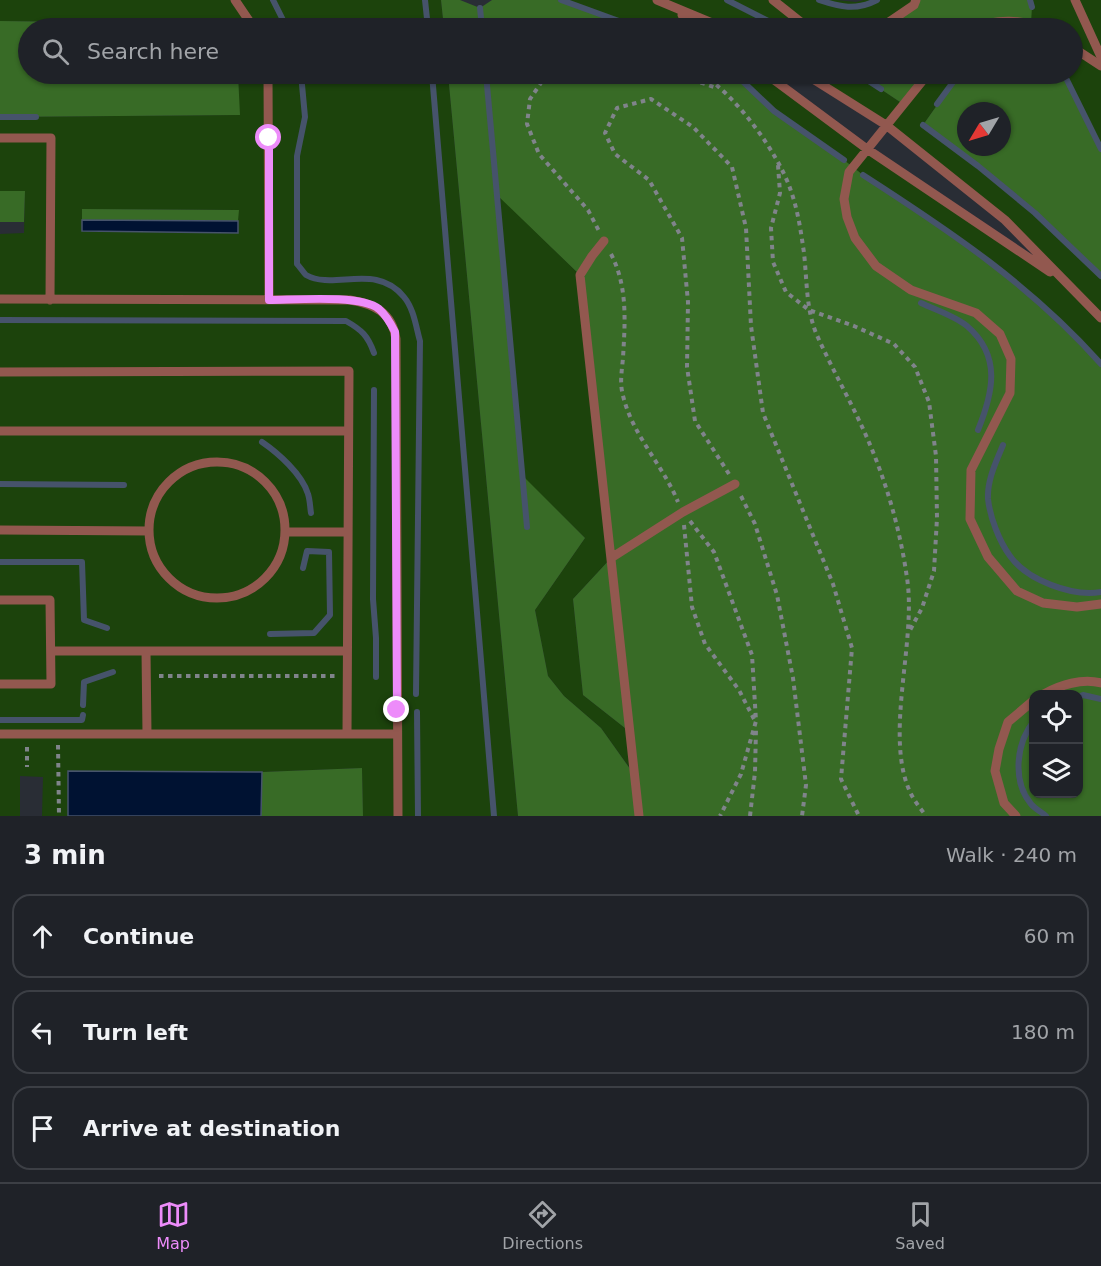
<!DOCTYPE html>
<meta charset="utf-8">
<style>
:root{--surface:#1f2228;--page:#272a30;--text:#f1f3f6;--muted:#a1a4a8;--line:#3c3f45;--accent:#ed8cfa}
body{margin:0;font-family:"DejaVu Sans",sans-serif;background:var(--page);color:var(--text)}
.controls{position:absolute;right:18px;bottom:18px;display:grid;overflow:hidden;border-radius:12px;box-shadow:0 2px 4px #0004}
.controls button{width:54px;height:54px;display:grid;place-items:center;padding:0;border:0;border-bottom:2px solid var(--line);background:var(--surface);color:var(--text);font:30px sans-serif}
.compass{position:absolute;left:957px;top:102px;width:54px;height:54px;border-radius:50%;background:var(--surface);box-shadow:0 2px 4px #0004;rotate:232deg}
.stop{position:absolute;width:18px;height:18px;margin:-14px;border:4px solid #ed8cfa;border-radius:50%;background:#fff}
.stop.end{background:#ed8cfa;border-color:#fff;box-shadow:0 2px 6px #0008}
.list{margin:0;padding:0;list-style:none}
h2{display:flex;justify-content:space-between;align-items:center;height:78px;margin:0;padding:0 24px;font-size:26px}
h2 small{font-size:20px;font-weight:400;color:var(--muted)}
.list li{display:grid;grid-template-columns:39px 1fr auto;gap:18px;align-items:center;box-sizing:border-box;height:84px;margin:0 12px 12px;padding:0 12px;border:2px solid var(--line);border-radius:18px}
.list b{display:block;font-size:22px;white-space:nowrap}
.list em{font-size:20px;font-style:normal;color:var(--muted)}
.icon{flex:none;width:33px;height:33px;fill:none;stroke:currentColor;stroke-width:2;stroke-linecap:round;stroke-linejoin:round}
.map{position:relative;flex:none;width:1101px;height:816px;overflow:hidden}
.search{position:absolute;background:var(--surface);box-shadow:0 2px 4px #0004;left:18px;right:18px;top:18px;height:66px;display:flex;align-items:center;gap:15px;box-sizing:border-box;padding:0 21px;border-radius:33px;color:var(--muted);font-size:22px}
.sheet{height:366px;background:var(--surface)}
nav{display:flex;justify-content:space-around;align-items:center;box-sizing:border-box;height:84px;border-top:2px solid var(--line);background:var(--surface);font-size:16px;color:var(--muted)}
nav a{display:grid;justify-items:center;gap:3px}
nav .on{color:var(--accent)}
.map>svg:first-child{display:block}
.green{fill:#1c430c;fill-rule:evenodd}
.forest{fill:#386b26;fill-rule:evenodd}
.water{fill:#001232;stroke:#46536b;stroke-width:1.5}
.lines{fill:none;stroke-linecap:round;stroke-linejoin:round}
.stream{stroke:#46536b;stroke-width:6}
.path{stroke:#80848b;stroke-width:4;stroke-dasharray:4.5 4.5;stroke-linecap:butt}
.lane{stroke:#92584f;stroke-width:9}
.route{stroke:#ed8cfa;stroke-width:8}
</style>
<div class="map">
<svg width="1101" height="816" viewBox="0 0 1101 816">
<rect width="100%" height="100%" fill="#292d35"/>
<path class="green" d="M0,0H441L444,28H235V24L0,21Z
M561,0H836L856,2L864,0H916L872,28H724L664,3L701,28H638Z
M1030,0H1101V149L1064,74H1072V28H976L1032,7Z
M238,74H448L518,816H363L362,768L262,772L68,771V816H42L43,777L20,776V816H0V234L24,233L25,192L0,191V117L239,115ZM82,209L238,210V233L82,231Z
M735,74H766L1066,283L1005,220L922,152L805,74H858L903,104L928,74H959L923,125L978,166L1035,213L1101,276V364L1072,332L1023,287L926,216L863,175L844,160L774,111Z
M497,194L580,275L611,558L573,599L583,695L630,732L634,774L601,728L564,696L548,676L535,610L585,538L522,476Z"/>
<path class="forest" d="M441,0H460L480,8L492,0H561L638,28H444Z
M916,0H1030L1032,7L1031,23L1003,21L976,28H872Z
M0,21L235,24V28H28V74H238L240,115L0,117Z
M448,74H735L774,111L844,160L863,175L926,216L1023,287L1072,332L1101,364V816H518ZM497,195L580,275L611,558L573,599L583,695L630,732L633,773L601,728L564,696L548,676L535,610L585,538L522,475ZM1034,694H1078V794H1034Z
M858,74H928L903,104Z
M959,74H1065L1101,149V276L1035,213L978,166L923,125ZM966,111H1002V147H966Z
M0,191H25L24,222H0Z
M82,209L239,210L238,221L82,220Z
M362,768L363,816H261L262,772Z"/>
<path class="water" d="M82,220L238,221V233L82,231Z
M68,771L262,772L261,816H68Z"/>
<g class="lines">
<path class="stream" d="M273,0L287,28
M425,0L428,28
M561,0L638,28
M727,0L782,28
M819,0C840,7 856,11 877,0
M1030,0L1032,7
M480,8L482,28
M301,74L305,117L297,156V264C300,267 303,272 306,275C334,291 376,262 404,297C414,309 416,327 420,341L416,694
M432,74L494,816
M486,74L527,527
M735,74L774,111L844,160
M858,74L881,89
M1064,74L1101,149
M937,104L959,74
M0,117H36
M923,125L978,166L1035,213L1101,276
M863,175C950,231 1032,286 1101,364
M921,303C936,310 955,316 967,326C1002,356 993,393 978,430
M0,320L346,321C362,330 368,336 374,353
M374,390L373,599L376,638V677
M262,442C278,453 302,474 308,494C310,500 310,507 311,513
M1003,445C996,462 987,480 988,499C990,517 999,541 1010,556C1027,580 1072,597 1101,592
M0,484L124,485
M0,562H82L84,620L107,628
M270,634L314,633L330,615L329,552L307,551L303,568
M1078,697L1083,695L1101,699
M83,705L84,682L113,672
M417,712L418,816
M0,720H82L83,715
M1034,721C1016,743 1012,781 1031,804C1035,809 1042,812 1046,816"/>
<path class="path" d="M547,74L530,99L527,124L539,154L588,210L599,231
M675,74L717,88
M702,74C736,96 778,152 791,191C798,211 801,232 804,253C807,280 806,308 816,333C831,367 849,398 864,431C885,477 900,528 907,578C917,642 883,737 911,794C915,802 921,809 926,816
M778,165L780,193L771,228L773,262L786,292L809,310L854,326L894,344L915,367L929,402L936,456L937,518L934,571L922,608L909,632
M611,254C628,287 625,322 623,358C622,369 620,381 622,391C630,433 662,463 678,502
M729,474L695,421L687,367L688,302L682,238L649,180L615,154L605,133L617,108L651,99L693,127L732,167L746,228L751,326L763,413L833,584L852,648L841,779L859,816
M741,496L755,524L777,595L793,678L806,785L802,816
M690,521L714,552L752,655L756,721L741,774L720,816
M684,525L692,607L705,644L739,690L754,719
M159,676H335
M58,745L59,816
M27,747V767
M750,816L755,772L756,729"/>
<path class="lane" d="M235,0L254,28
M657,0L724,28
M773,0L807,27L814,28
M1075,0L1101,57
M682,15L701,28
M872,28L889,22L914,5L916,0
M976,28C996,18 1023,20 1043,28
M1072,47L1101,66
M268,74L269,300
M766,74L867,149L1050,272
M805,74L886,125L1005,220L1101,318
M928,74L849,172L844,199L847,217L855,238L876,266L911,290L976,313L1000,334L1011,359L1010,393L971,470L970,519L988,557L1017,591L1043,603L1077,607L1101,604
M0,138H51L50,300
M604,241L592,256L580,275L639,816
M0,299L350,300C374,304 392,312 396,339L398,816
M0,372L349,371L347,734
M0,431H348
M149 530a68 68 0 1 1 136 0a68 68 0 1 1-136 0Z
M0,530L149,531
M285,532H348
M611,558L683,512L735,484
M0,600H50L51,684H0
M51,651H347
M146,651L147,734
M1044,694C1060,685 1082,678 1101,683
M0,734H397
M1016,816L1004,803L995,771L999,749L1008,722L1034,700"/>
</g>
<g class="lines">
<path class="route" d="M269,138V300C294,300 360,294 379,309C386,315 391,324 395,332L397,710"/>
</g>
</svg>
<div class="controls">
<button><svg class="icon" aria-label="locate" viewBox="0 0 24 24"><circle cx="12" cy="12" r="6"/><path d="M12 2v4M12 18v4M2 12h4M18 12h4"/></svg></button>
<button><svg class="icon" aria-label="layers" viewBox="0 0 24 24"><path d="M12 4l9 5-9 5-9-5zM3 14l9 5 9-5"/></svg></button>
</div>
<svg class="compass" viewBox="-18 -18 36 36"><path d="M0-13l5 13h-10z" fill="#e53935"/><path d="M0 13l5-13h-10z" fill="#a1a4a8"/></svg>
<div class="stop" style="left:269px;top:138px"></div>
<div class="stop end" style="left:397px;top:710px"></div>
<div class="search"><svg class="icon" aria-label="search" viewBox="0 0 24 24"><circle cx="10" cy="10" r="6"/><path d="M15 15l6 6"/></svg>Search here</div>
</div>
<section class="sheet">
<h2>3 min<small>Walk · 240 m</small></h2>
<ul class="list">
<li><svg class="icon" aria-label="ahead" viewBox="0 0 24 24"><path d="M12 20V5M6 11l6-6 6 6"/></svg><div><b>Continue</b></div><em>60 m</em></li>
<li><svg class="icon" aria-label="left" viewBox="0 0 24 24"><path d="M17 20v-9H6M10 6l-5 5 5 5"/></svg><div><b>Turn left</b></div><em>180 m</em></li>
<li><svg class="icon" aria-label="arrive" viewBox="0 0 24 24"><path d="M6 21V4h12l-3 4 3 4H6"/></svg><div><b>Arrive at destination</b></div></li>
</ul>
</section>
<nav>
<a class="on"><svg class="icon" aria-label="map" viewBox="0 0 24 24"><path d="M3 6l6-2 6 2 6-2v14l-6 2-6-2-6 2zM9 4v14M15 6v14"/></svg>Map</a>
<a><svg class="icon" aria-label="directions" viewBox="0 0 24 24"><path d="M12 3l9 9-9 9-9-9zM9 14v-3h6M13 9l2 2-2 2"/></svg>Directions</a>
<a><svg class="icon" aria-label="saved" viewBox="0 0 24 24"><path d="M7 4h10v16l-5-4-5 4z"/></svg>Saved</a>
</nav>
